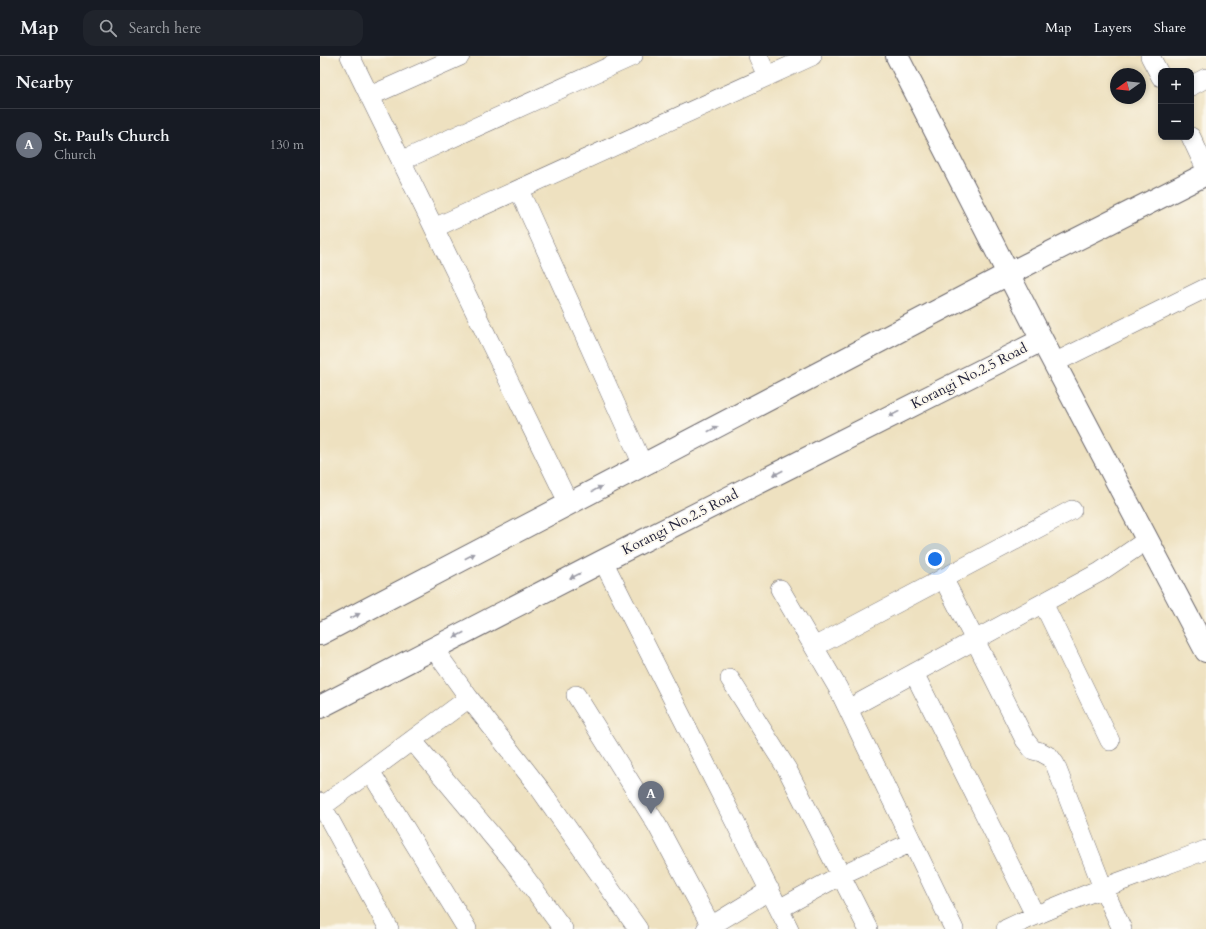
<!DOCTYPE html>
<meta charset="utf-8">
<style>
:root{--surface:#171b24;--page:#20242c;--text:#f1f3f6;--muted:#9ea1a6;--line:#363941;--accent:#d1495b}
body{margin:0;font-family:Cardo,serif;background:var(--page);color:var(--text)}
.controls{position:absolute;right:12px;top:12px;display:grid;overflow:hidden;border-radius:8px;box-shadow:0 2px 6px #0003}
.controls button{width:36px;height:36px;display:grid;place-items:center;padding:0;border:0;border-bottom:1px solid var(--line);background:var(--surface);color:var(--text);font:20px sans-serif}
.compass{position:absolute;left:790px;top:12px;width:36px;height:36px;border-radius:50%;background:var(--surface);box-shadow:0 2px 6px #0003;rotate:255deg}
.you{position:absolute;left:615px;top:503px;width:14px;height:14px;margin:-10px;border:3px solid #fff;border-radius:50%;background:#1a73e8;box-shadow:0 0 0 6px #1a73e833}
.badge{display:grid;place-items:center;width:26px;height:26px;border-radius:50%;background:var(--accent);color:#fff;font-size:13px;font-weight:700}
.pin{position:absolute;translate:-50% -33px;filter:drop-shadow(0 1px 2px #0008)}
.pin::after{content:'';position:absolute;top:21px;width:14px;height:12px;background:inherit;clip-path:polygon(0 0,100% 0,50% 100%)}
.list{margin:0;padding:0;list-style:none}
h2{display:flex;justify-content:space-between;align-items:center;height:52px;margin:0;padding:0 16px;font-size:17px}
h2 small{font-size:13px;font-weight:400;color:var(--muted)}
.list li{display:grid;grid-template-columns:26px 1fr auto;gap:12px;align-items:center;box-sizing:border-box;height:72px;padding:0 16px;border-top:1px solid var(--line)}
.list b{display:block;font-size:15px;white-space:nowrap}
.list p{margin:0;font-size:13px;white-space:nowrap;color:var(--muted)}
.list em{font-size:13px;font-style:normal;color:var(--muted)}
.icon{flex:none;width:22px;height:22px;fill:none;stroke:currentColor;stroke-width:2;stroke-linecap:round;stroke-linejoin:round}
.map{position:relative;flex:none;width:886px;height:873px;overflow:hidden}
header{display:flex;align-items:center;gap:24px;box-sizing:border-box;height:56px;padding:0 20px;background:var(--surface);border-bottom:1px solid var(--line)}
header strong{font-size:19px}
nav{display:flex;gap:22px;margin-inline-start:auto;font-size:14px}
.search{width:280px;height:36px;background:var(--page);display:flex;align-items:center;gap:10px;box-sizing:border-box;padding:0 14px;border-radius:12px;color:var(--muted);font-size:15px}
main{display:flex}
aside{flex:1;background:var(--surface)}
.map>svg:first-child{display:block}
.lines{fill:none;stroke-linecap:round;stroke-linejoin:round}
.street-casing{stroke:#69656a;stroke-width:20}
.secondary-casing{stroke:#69656a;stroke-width:24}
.street{stroke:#fff;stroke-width:19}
.secondary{stroke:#fff;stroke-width:22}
.oneway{fill:#9c9ca7}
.labels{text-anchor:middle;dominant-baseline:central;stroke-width:3.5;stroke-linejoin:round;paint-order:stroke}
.street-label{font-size:14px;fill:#22223b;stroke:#fbf7ec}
</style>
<header>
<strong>Map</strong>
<div class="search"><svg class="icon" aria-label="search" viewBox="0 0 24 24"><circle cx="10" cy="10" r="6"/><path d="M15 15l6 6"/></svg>Search here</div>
<nav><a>Map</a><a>Layers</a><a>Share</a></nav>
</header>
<main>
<aside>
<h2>Nearby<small></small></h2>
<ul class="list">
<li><span class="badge" style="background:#6b7280">A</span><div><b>St. Paul's Church</b><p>Church</p></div><em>130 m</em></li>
</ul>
</aside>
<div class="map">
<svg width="886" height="873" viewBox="0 0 886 873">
<rect width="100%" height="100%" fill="#fbf7ec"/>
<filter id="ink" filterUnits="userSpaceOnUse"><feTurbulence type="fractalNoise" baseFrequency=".025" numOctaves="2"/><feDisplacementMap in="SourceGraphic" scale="8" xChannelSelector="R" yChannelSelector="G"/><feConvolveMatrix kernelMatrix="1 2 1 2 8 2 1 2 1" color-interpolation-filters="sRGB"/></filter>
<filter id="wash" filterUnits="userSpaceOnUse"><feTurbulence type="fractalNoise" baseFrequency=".012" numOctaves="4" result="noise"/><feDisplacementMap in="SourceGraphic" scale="16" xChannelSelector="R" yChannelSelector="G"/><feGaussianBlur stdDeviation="0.9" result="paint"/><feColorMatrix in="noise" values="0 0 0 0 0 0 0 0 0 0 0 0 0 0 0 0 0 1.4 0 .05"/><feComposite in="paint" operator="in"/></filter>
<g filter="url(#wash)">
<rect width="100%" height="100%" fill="#eee1c0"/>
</g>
<g filter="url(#ink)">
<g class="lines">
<defs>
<path id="street" d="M30,0L249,448
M438,0L447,20
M830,0L841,21
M871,30L886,22
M50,40L140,0
M871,81L886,113
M81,105L313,0
M199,134L323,409
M114,172L492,0
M734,307L886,232
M283,505L469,873
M623,522L655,584L705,684L713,694L721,696L730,701L735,708L783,832L802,873
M460,533L518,632L634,873
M723,547L790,685
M494,591L752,454
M113,592L149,642L220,733L318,873
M594,617L715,859
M410,623L467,713L548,873
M256,639L337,769L391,870
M528,653L780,516L827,484
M92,684L193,805L243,873
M50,715L147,873
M0,746L69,873
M3,750L149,642
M459,853L521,819L592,786
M386,873L450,834
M686,873C751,842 819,819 886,794"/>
<path id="secondary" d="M577,0L722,284L886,595
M0,578L688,218L886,118
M0,651L283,505L722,284"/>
</defs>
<use href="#street" class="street-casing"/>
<use href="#secondary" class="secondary-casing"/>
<use href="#street" class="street"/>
<use href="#secondary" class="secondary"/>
</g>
<defs><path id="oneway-solid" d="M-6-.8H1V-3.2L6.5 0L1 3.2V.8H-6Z"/></defs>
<g class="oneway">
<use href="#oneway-solid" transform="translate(574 358) rotate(153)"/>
<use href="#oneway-solid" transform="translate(393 373) rotate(-28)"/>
<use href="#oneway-solid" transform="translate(458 417) rotate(153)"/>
<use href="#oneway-solid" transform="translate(277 433) rotate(-28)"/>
<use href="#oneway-solid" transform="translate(150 500) rotate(-28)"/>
<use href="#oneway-solid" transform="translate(255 520) rotate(153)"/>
<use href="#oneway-solid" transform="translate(35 560) rotate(-28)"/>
<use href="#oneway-solid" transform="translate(139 579) rotate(153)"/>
</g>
</g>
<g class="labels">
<g class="street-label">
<text transform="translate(649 320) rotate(-27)">Korangi No.2.5 Road</text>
<text transform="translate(360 466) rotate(-27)">Korangi No.2.5 Road</text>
</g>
</g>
</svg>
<div class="controls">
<button>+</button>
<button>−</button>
</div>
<svg class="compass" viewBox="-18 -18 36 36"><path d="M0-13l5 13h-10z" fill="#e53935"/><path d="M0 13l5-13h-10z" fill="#9ea1a6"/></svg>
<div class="you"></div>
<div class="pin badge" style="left:331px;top:758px;background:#6b7280">A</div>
</div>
</main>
